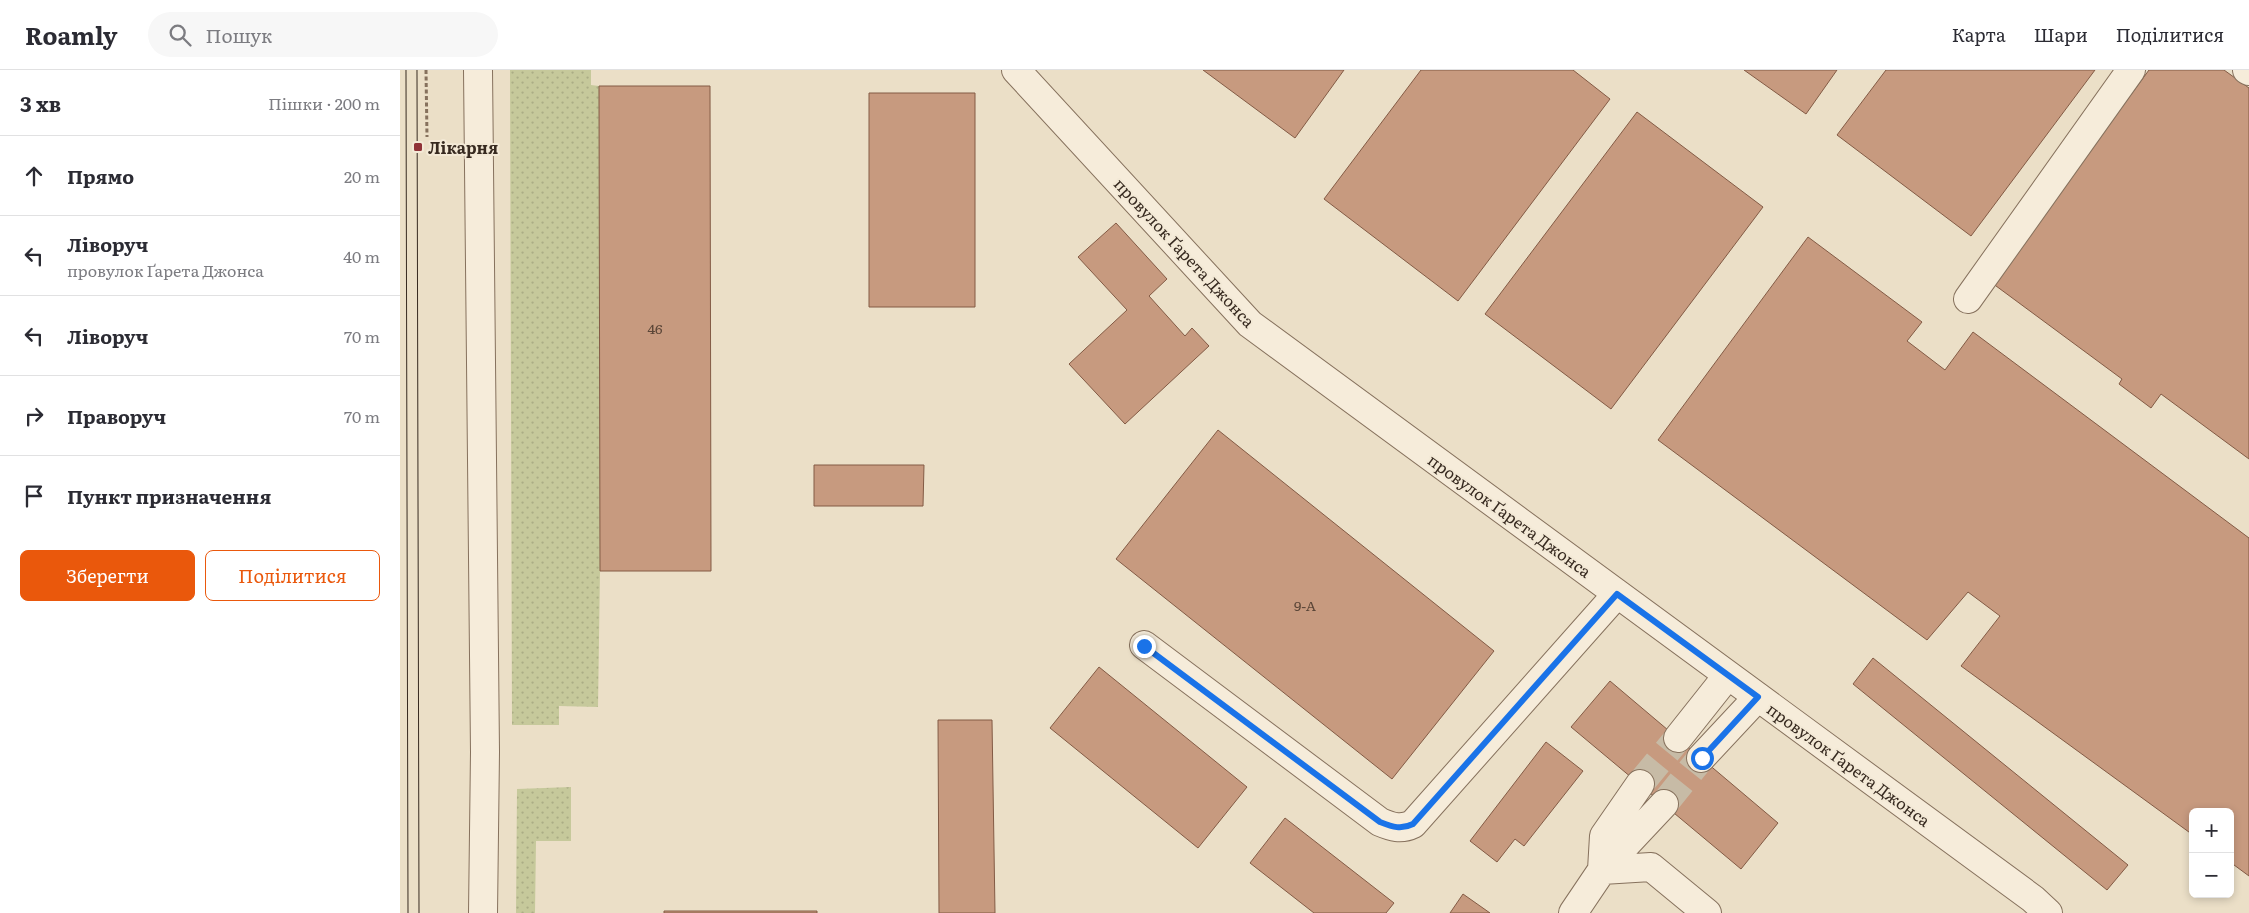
<!DOCTYPE html>
<html lang="uk">
<meta charset="utf-8">
<style>
:root{--surface:#fff;--page:#f7f7f7;--text:#2b2b33;--muted:#7c7c81;--line:#e1e1e2;--accent:#ea580c}
body{margin:0;font-family:Literata,serif;background:var(--page);color:var(--text)}
.controls{position:absolute;right:15px;bottom:15px;display:grid;overflow:hidden;border-radius:8px;box-shadow:0 2px 8px #0003}
.controls button{width:45px;height:45px;display:grid;place-items:center;padding:0;border:0;border-bottom:1px solid var(--line);background:var(--surface);color:var(--text);font:25px sans-serif}
.stop{position:absolute;width:15px;height:15px;margin:-11px;border:4px solid #1a73e8;border-radius:50%;background:#fff}
.stop.end{background:#1a73e8;border-color:#fff;box-shadow:0 1px 5px #0008}
.list{margin:0;padding:0;list-style:none}
h2{display:flex;justify-content:space-between;align-items:center;height:65px;margin:0;padding:0 20px;font-size:21px}
h2 small{font-size:16px;font-weight:400;color:var(--muted)}
.list li{display:grid;grid-template-columns:32px 1fr auto;gap:15px;align-items:center;box-sizing:border-box;height:80px;padding:0 20px;border-top:1px solid var(--line)}
.list b{display:block;font-size:19px;white-space:nowrap}
.list p{margin:0;font-size:16px;white-space:nowrap;color:var(--muted)}
.list em{font-size:16px;font-style:normal;color:var(--muted)}
.actions{display:flex;gap:10px;padding:15px 20px}
.actions a{flex:1;padding:11px 0;border:1px solid var(--accent);border-radius:8px;text-align:center;font-size:18px;color:var(--accent)}
.actions .main{background:var(--accent);color:#fff}
.icon{flex:none;width:28px;height:28px;fill:none;stroke:currentColor;stroke-width:2;stroke-linecap:round;stroke-linejoin:round}
.map{position:relative;flex:none;width:1849px;height:843px;overflow:hidden}
header{display:flex;align-items:center;gap:30px;box-sizing:border-box;height:70px;padding:0 25px;background:var(--surface);border-bottom:1px solid var(--line)}
header strong{font-size:24px}
nav{display:flex;gap:28px;margin-inline-start:auto;font-size:18px}
.search{width:350px;height:45px;background:var(--page);display:flex;align-items:center;gap:12px;box-sizing:border-box;padding:0 18px;border-radius:28px;color:var(--muted);font-size:19px}
main{display:flex}
aside{flex:1;background:var(--surface)}
.map>svg:first-child{display:block}
.grass{fill:url(#grass-dots)}
.building{fill:#c79a7f;stroke:#835b45}
.lines{fill:none;stroke-linecap:round;stroke-linejoin:round}
.minor-tunnel{stroke:#c7bba6;stroke-width:28;stroke-dasharray:28 14;stroke-linecap:butt}
.minor-casing{stroke:#86715d;stroke-width:30}
.path{stroke:#86715d;stroke-width:3;stroke-dasharray:4 2.5;stroke-linecap:butt}
.minor{stroke:#f6ecda;stroke-width:28}
.tram{stroke:#372a20;stroke-width:1}
.route{stroke:#1a73e8;stroke-width:6}
.poi-dot{fill:#903237;stroke:#f3e9d6;stroke-width:2}
.labels{text-anchor:middle;dominant-baseline:central;stroke-width:4;stroke-linejoin:round;paint-order:stroke}
.number-label{font-size:14px;fill:#5b4638}
.poi-label{font-size:16px;font-weight:bold;fill:#372a20;stroke:#f3e9d6;text-anchor:start}
.street-label{font-size:16px;fill:#372a20;stroke:#f3e9d6}
</style>
<header>
<strong>Roamly</strong>
<div class="search"><svg class="icon" aria-label="search" viewBox="0 0 24 24"><circle cx="10" cy="10" r="6"/><path d="M15 15l6 6"/></svg>Пошук</div>
<nav><a>Карта</a><a>Шари</a><a>Поділитися</a></nav>
</header>
<main>
<aside>
<h2>3 хв<small>Пішки · 200 m</small></h2>
<ul class="list">
<li><svg class="icon" aria-label="ahead" viewBox="0 0 24 24"><path d="M12 20V5M6 11l6-6 6 6"/></svg><div><b>Прямо</b></div><em>20 m</em></li>
<li><svg class="icon" aria-label="left" viewBox="0 0 24 24"><path d="M17 20v-9H6M10 6l-5 5 5 5"/></svg><div><b>Ліворуч</b><p>провулок Ґарета Джонса</p></div><em>40 m</em></li>
<li><svg class="icon" aria-label="left" viewBox="0 0 24 24"><path d="M17 20v-9H6M10 6l-5 5 5 5"/></svg><div><b>Ліворуч</b></div><em>70 m</em></li>
<li><svg class="icon" aria-label="right" viewBox="0 0 24 24"><path d="M7 20v-9h11M14 6l5 5-5 5"/></svg><div><b>Праворуч</b></div><em>70 m</em></li>
<li><svg class="icon" aria-label="arrive" viewBox="0 0 24 24"><path d="M6 21V4h12l-3 4 3 4H6"/></svg><div><b>Пункт призначення</b></div></li>
</ul>
<div class="actions"><a class="main">Зберегти</a><a>Поділитися</a></div>
</aside>
<div class="map">
<svg width="1849" height="843" viewBox="0 0 1849 843">
<defs>
<pattern id="grass-dots" width="8" height="8" patternUnits="userSpaceOnUse" patternTransform="scale(1.25)"><rect width="8" height="8" fill="#c6c99b"/><path d="M2 2h.1M6 6h.1" fill="none" stroke="#abad85" stroke-width="1.8" stroke-linecap="round"/></pattern>
</defs>
<rect width="100%" height="100%" fill="#ebdfc7"/>
<path class="grass" d="M110,0H191V15L199,16L200,501L198,637L159,636V655H112Z
M171,717V771H136L135,843H116L117,719Z"/>
<path class="building" d="M803,0H944L895,68Z
M1021,0H1173L1210,29L1058,231L924,129Z
M1344,0H1437L1406,44Z
M1486,0H1695L1571,166L1437,65Z
M1749,0H1824L1849,18V389L1761,324L1751,338L1719,314L1722,309L1592,213Z
M199,16H310L311,501H200Z
M469,23H575V237H469Z
M1237,42L1363,137L1211,339L1085,244Z
M716,153L767,209L749,226L785,266L792,258L809,276L725,354L669,294L727,240L678,187Z
M1408,167L1522,252L1507,271L1545,300L1573,262L1849,468V806L1830,792V742H1793V765L1561,596L1600,546L1568,522L1527,570L1258,370Z
M818,360L1094,581L992,709L716,489Z
M414,395H524L523,436H414Z
M1473,588L1728,795L1707,820L1453,614Z
M699,597L847,717L798,778L650,658Z
M1210,611L1378,753L1341,799L1171,657Z
M538,650H592L595,843H539Z
M1146,672L1183,701L1124,776L1115,769L1097,792L1070,771Z
M885,748L994,833L986,843H914L850,793Z
M1063,824L1090,843H1050Z
M264,841H417V843H264Z"/>
<g class="lines">
<path class="minor-tunnel" d="M1240,714L1278,668
M1264,734L1301,688"/>
<defs>
<path id="minor" d="M78,0L85,682L83,843
M616,0L850,254L1633,829L1648,843
M1847,0L1849,1
M1568,229L1731,0
M744,575L980,752C992,757 1001,760 1013,754L1217,524
M1278,668L1328,605
M1301,688L1358,627
M1240,714L1204,766L1202,800L1251,797L1307,843
M1173,843L1202,800L1264,734"/>
</defs>
<use href="#minor" class="minor-casing"/>
<path class="path" d="M26,0L27,67"/>
<use href="#minor" class="minor"/>
<path class="tram" d="M6,0L8,843
M17,0L19,843"/>
</g>
<g class="lines">
<path class="route" d="M744,576L980,752C993,757 1001,760 1013,754L1217,524L1358,627L1302,688"/>
</g>
<rect class="poi-dot" x="13" y="72" width="10" height="10" rx="2.5"/>
<g class="labels">
<g class="number-label">
<text x="255" y="258">46</text>
<text x="905" y="535">9-А</text>
</g>
<g class="poi-label">
<text x="28" y="77">Лікарня</text>
</g>
<g class="street-label">
<text transform="translate(785 182) rotate(47)">провулок Ґарета Джонса</text>
<text transform="translate(1110 445) rotate(36)">провулок Ґарета Джонса</text>
<text transform="translate(1449 694) rotate(36)">провулок Ґарета Джонса</text>
</g>
</g>
</svg>
<div class="controls">
<button>+</button>
<button>−</button>
</div>
<div class="stop" style="left:1302px;top:688px"></div>
<div class="stop end" style="left:744px;top:576px"></div>
</div>
</main>
